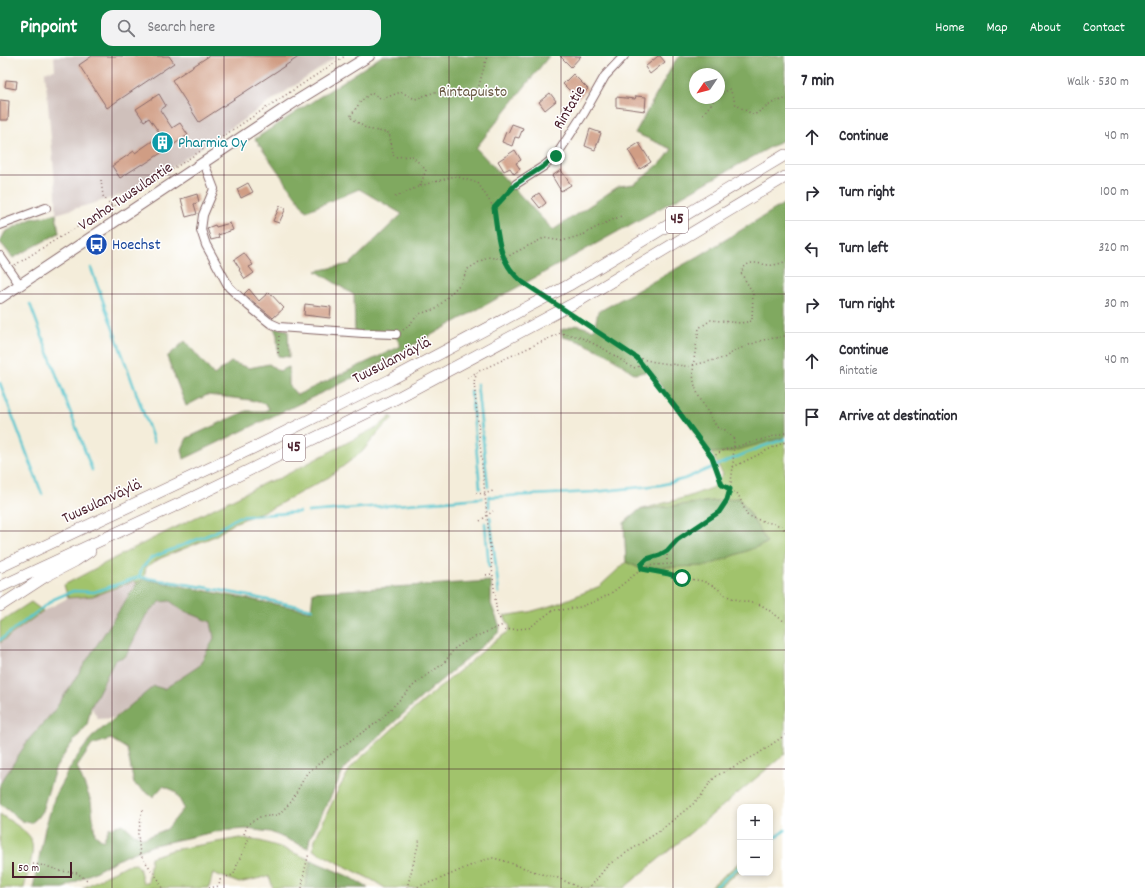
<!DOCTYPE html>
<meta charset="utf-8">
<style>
:root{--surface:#fff;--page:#f2f2f3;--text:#2b2b33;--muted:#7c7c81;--line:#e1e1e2;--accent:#0b8043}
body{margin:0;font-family:Dekko,sans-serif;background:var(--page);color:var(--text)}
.controls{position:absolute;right:12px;bottom:12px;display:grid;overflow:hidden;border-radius:8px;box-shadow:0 2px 6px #0003}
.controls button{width:36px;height:36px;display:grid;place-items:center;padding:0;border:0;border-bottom:1px solid var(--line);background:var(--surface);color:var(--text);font:20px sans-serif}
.compass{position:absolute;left:689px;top:12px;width:36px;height:36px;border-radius:50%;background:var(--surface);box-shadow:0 2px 6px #0003;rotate:235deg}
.scale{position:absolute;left:12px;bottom:10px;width:60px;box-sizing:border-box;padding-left:4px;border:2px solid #4a1f2b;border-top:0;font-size:11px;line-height:14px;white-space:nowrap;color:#4a1f2b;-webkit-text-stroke:3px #fff;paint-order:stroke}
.stop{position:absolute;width:12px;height:12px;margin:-9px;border:3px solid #0b8043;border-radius:50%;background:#fff}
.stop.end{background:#0b8043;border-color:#fff;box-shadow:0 1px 4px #0008}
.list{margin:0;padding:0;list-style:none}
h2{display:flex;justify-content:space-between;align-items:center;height:52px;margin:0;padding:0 16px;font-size:17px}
h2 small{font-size:13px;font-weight:400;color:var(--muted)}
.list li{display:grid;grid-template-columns:26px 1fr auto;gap:12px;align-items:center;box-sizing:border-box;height:56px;padding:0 16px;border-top:1px solid var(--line)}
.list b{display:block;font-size:15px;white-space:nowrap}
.list p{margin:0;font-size:13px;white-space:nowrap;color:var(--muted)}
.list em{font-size:13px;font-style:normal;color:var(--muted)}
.icon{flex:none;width:22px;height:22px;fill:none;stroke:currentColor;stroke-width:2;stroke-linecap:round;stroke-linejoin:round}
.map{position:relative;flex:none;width:785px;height:832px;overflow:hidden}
header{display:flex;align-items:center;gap:24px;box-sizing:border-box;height:56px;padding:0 20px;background:var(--accent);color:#fff}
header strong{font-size:19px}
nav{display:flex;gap:22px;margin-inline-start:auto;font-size:14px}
.search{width:280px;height:36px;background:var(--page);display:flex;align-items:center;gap:10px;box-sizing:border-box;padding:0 14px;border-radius:12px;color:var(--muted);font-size:15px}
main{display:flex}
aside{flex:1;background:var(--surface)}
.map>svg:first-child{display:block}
.industrial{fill:#cfc0bb}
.green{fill:#a1c36c;stroke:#76714c}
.forest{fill:#80a960;stroke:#656446;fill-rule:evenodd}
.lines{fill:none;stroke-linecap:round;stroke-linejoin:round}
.stream{stroke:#58c6cf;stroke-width:2.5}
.building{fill:#d09d84}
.minor-casing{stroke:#866768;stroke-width:10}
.major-casing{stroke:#866768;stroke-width:12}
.highway-casing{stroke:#866768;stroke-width:12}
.path{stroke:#866768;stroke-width:1.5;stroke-dasharray:1 3;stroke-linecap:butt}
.minor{stroke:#fff;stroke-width:8}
.major{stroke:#fff;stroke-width:10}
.highway{stroke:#fff;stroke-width:11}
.path-bridge{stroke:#866768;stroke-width:1.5;stroke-dasharray:1 3;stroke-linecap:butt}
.route{stroke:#0b8043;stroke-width:5}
.grid{fill:none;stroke:#4a1f2b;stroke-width:1;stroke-opacity:0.55}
.labels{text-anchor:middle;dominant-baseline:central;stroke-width:3;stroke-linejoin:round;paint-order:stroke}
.shield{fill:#fff;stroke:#80626b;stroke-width:1}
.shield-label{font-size:15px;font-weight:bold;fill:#4a1f2b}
.park-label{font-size:16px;fill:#685842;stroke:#fff}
.street-label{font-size:16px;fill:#4a1f2b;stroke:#fff}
.culture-label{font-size:16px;fill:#0d838f;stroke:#fff;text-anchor:start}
.transit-label{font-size:16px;fill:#164399;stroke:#fff;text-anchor:start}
</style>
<header>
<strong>Pinpoint</strong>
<div class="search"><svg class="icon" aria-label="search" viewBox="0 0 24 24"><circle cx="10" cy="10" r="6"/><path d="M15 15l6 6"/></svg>Search here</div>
<nav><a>Home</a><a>Map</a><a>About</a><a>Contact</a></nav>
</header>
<main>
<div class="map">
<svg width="785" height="832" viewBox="0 0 785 832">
<rect width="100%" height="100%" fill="#fff"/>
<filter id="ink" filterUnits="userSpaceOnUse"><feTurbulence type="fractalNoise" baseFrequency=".025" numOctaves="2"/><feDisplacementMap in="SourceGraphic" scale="8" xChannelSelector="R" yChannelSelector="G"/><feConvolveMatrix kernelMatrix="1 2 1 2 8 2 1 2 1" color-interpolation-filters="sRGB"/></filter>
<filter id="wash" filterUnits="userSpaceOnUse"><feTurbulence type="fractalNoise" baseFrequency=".012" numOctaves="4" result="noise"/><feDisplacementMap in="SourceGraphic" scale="16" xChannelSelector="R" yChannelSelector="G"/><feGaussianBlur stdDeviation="0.9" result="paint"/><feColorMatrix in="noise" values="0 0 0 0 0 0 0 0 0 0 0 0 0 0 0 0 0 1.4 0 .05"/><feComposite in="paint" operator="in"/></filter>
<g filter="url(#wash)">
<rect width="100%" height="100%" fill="#f4edda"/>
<path class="industrial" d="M54,0H337L321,12L136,135L56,158V137L45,16L55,14Z
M134,525L137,527L54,655L29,683L0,728V587L43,555L68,542L93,540Z
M170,545L182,554L211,566L214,582L199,610L164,633L154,630L114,662L98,663L91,651L115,604L126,600L146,559L160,546Z"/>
<path class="green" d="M391,360L393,363L382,372L362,396L329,421L272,452L234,467L215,480L161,502L146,511L144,523L137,527L134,525L93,540L68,542L64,529L130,494L267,426L280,422L373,373L377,372Z
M785,381V698L624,832H385L374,825L313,794L315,783L337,736L350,713L354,708L420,648L496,584L508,576L510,571L504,560L529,556L554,549L600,530L626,506L639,512L766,488L748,455L738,442L639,454L687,441L714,431L723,418L711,397L729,396Z
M31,546L43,555L0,587V566Z
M0,758C7,763 29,776 31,783C36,796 27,819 24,832H0Z
M240,782L260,785L280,791L311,804L305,832H273L269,820L239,827L213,817L209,832H83L126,809L136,808L139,811L143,827H148L151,801L172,794Z
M740,806V814L718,832H709Z"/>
<path class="forest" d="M382,0H549L476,92L553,174L619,130L634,128L645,120L664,104L672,93L635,77L675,5L681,0H785V83L361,318L184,403L182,393L187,382L246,355H264L269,353L266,348L250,344L207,339L186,350L167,301L185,285L214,319L231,306L249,312L269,308L279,315L289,311V329L297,339L401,290L396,281L355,280L354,239L316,215L350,208L402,158L359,133L306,155L255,83ZM695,18H719V42H695Z
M785,147V381L729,396L711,397L650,315L635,318L607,298L578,285L563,281L561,274L576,269L594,274L598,256L699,200Z
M56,158L59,177L13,202L0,186L5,176L31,163Z
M274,272L288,274L289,301L278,300L277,279Z
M739,442L748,455L767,487L707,510L639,512L626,506L624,467L639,454Z
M144,523L311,555L313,536L491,525V548L500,571L499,576L433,631L349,707L345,712L310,782L308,792L270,776L246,773L219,775L154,789L125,800L64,832H33L45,772L56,737L74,705L92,681L154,630L164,633L199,610L214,582L211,566L182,554L170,545L160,546L146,559L126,600L115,604L91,651L87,669L69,691L55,713L42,755L37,762L31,767L22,765L0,748V728L29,683L54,655L137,527ZM111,683L127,693L134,728L153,741L163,730L175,735L184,752L167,773L144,782L134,778L123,768L109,772L103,785L95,779L91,745L77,711L92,689Z
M311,804L352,822L368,832H305Z"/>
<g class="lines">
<path class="stream" d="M91,212L154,386
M30,248L92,414
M0,327L42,438
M477,328L488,431
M471,335L480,432
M489,440V451
M488,441L594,436L661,429L684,423L761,391L785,383
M308,456L482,442
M490,461L499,537
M485,467L489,511
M139,521L204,531L312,553
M0,584L54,543L73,535L94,536L139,521L142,512L151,502L213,477L238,461L299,456
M770,786L785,774
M714,832L740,810"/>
</g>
<g id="blocks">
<path class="building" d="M92,0H169L174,7L107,52L79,9Z
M209,0H300L199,66L172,24Z
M560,0H581L571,11Z
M658,0H660L665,6L650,18L645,11Z
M573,18L588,33L578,43L563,28Z
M6,24L17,25L16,33L5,31Z
M550,37L556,45L545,54L539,46Z
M159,38L166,50L160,54L172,72L180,67L188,79L143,109L142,108L120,122L112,110L134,95L135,97L161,79L149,62L144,65L136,53Z
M636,40L646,41L645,55L616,51V41L635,43Z
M0,44L9,45L8,64H0Z
M512,68L523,72L519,82L515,81L512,90L502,86L506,76L508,77Z
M590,73L601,77L595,94L585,90Z
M639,87L651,106L640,113L628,94Z
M515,94L521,104L516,107L520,113L514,118L510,112L504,115L498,105Z
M561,114L571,129L561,135L552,120Z
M248,127L253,136L241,142L237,133Z
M539,137L546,147L540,152L532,142Z
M197,138L199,146L194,148L197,158L186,161L181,143Z
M280,150L286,152L279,167L273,165Z
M230,167L233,174L218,179L219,182L211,184L207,172L215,169L216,171Z
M244,197L253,209L249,211L254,217L245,223L239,214L240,213L234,204Z
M249,233L259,245L269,236L284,252L273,262L244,238Z
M305,248L331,251L330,262L304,259Z"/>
</g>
</g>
<g filter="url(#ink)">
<use href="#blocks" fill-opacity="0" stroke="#866768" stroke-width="1"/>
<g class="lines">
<defs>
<path id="minor" d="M204,107L214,133L203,159L201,174L206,189L229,231L249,250L270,267L279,271L363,277L396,278
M516,128L544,110L556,100L584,57L605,20L624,0
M0,169L46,152
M0,200L20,229"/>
<path id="major" d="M0,242L293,47L369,0"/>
<path id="highway" d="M0,511L255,391L390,324L569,229L785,99
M0,531L194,441L397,342L582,243L785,121
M0,550L46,520L75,505L90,495"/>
</defs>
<use href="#minor" class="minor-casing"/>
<use href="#major" class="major-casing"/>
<use href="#highway" class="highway-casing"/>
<path class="path" d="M719,39L730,33L736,49L754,59L774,46L785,43
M703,58L716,42
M101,124L103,140L112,151
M420,130L426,114L412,100L394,101L389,77L367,73L350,61L361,45L371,37L382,43L401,36L415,43L435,36L455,40L478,33L487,0
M395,141L420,130L455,120L478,127L494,152L498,180L504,203L514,197L544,182L562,185L585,178L593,173L621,160
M494,152L511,134
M15,209L57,183L135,138L345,0
M588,269L637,302L676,352L712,401
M403,274L407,271L419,258L436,253L461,227L468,213L487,201L504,203L512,218L521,225
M278,297L279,279
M637,302L655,306L692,311
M693,309L724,302L734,295L749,289L763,284L785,280
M467,322L477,316
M785,377L724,394L712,401L722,429L738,438L747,459L759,464L782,470L785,474
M733,411L776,390L785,386
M476,437L484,438L493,435
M480,465L493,455
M667,495V507
M642,513L641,509L647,503L660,499L667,495L677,484L719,456L727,444L731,426L733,411L734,383L725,374L718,372L715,368C709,357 698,342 695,330C690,312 697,290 699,272L711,264L741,267L752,265L753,237L741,217C747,202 757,208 769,209C774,210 780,207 785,206
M642,513L669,518L682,522L703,525L717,532L725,539L734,543L761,549L766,552L785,566
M486,519L492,518
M500,563L497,558L495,542L474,326L477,316L560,277L580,281L606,294L633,312L640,310L641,306
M505,574L529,572L553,554H561L580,551L596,545L610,538L642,513L653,509L674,508
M143,754L138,778L140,799C144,803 146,807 150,812C155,821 159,821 162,832
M244,778L248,768L260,761L278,759L291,746L307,717L335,695L379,665L415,628L444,607L455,592L470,583L503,569
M33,808L46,810L60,815L77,817L87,824
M209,832L219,830L220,824C225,820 229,821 234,818L238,806L244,794L250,779
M302,832L304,817L309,797
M407,832L420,782
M414,832L440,823L481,805L493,802L505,805L541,818L556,821L580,832
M587,832L592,829L608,809L658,776L693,748L701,740L711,725L718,719L758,698L785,679"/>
<use href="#minor" class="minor"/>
<use href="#major" class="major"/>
<use href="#highway" class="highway"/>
<path class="path-bridge" d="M521,225L588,269"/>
</g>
</g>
<g class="lines" filter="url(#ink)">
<path class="route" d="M556,100L544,110L516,128L494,152C498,180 498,205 521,225L637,302L676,352L712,401L722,429L730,433L727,444L719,456L677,484L667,495L660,499L647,503L641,509L642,513L669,518L682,522"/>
</g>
<path class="grid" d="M112,0V832M224,0V832M336,0V832M449,0V832M561,0V832M673,0V832M0,119H785M0,238H785M0,357H785M0,475H785M0,594H785M0,713H785"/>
<defs>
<symbol id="building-disc" viewBox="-11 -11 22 22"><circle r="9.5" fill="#0f9aa8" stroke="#fff"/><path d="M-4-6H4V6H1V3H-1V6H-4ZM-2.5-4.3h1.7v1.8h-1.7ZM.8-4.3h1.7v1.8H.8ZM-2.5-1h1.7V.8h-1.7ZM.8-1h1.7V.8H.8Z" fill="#fff"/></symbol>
<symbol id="bus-disc" viewBox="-11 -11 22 22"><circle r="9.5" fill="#1a4fb4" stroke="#fff"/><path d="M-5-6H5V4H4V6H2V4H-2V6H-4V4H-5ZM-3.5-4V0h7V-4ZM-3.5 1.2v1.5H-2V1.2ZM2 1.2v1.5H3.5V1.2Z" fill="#fff"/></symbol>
</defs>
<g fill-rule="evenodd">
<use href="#building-disc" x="150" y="74" width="25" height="25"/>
<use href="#bus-disc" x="84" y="176" width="25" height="25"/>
</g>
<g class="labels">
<g class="shield">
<rect x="666" y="151" width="22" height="26" rx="3"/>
<rect x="283" y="379" width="22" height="26" rx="3"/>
</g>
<g class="shield-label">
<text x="677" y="164">45</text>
<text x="294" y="392">45</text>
</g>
<g class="park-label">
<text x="473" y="36">Rintapuisto</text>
</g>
<g class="street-label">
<text transform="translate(570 52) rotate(-59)">Rintatie</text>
<text transform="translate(126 141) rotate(-34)">Vanha Tuusulantie</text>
<text transform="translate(392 305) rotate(-27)">Tuusulanväylä</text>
<text transform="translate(102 446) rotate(-25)">Tuusulanväylä</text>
</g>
<g class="culture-label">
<text x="178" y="87">Pharmia Oy</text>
</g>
<g class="transit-label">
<text x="112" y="189">Hoechst</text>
</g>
</g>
</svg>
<div class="controls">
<button>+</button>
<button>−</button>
</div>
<svg class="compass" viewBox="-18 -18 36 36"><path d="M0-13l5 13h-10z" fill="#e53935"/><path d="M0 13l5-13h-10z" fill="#7c7c81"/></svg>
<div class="scale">50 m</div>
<div class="stop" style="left:682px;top:522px"></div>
<div class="stop end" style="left:556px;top:100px"></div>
</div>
<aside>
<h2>7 min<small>Walk · 530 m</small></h2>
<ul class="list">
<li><svg class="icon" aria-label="ahead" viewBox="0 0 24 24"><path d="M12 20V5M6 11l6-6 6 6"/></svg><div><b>Continue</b></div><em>40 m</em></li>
<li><svg class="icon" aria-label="right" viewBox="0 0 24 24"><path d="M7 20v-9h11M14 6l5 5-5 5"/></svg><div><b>Turn right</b></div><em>100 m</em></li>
<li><svg class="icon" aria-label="left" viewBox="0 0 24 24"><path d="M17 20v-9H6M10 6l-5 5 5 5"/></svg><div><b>Turn left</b></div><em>320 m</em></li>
<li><svg class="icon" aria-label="right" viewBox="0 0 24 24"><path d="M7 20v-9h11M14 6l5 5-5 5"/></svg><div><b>Turn right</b></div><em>30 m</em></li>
<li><svg class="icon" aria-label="ahead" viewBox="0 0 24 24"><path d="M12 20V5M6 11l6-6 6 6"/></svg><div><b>Continue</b><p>Rintatie</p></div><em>40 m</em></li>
<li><svg class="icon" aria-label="arrive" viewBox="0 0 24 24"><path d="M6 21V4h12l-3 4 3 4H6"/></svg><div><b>Arrive at destination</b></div></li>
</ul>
</aside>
</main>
